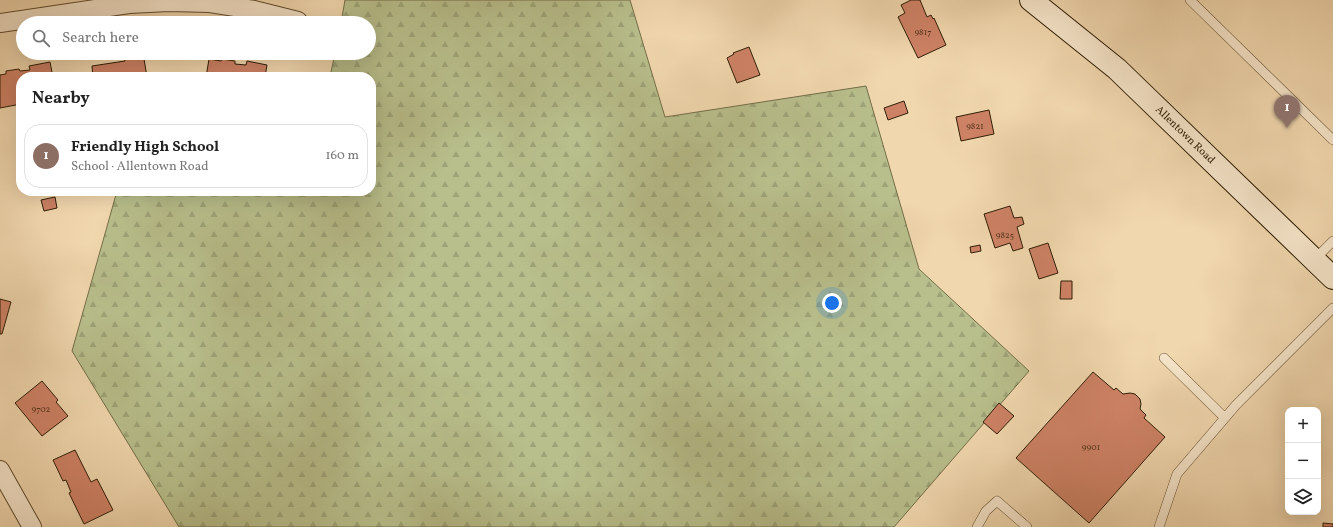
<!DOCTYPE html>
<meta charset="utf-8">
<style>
:root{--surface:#fff;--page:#f2f2f2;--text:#222;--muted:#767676;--line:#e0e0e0;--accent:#1a73e8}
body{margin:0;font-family:Vollkorn,serif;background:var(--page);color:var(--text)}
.controls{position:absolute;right:12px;bottom:12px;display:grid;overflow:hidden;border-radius:8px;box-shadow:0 4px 16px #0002}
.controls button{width:36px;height:36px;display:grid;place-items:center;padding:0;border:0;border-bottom:1px solid var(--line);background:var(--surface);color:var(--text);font:20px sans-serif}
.you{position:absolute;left:832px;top:303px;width:14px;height:14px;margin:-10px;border:3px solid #fff;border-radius:50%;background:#1a73e8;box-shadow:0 0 0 6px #1a73e833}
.badge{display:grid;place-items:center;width:26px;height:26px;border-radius:50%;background:var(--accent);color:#fff;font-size:13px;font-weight:700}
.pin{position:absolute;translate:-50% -33px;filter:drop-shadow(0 1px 2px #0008)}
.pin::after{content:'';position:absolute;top:21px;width:14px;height:12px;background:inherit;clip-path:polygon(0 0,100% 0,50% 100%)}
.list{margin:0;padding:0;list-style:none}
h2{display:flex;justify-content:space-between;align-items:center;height:52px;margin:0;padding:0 16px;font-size:17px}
h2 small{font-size:13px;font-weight:400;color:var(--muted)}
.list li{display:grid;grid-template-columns:26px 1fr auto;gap:12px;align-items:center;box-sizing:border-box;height:64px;margin:0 8px 8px;padding:0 8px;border:1px solid var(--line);border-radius:16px}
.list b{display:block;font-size:15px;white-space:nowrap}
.list p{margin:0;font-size:13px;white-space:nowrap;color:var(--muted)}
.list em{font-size:13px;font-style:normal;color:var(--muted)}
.icon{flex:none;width:22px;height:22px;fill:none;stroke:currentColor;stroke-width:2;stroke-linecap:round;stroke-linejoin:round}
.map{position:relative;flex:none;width:1333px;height:527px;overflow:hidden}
.search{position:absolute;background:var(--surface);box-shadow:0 4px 16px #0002;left:16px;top:16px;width:360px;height:44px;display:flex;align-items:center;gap:10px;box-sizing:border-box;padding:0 14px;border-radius:22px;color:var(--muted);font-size:15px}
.panel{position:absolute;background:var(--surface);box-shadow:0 4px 16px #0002;left:16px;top:72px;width:360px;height:124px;border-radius:16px}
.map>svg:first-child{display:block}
.forest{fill:url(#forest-firs);stroke:#746e48}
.building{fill:#ce8266;stroke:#2f1e04}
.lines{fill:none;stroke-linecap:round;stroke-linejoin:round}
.service-casing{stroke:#604c2e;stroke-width:10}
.minor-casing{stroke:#604c2e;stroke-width:20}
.secondary-casing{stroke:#2f1e04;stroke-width:24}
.service{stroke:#f6e5ca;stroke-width:9}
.minor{stroke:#f6e5ca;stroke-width:18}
.secondary{stroke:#f6e5ca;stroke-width:22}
.labels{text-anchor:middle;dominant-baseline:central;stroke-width:3;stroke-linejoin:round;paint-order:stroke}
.number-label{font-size:9px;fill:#57371c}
.street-label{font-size:11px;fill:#2f1e04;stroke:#f6e5ca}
</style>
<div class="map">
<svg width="1333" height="527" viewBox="0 0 1333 527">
<defs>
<pattern id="forest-firs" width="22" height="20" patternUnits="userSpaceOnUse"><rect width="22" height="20" fill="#b8bf8c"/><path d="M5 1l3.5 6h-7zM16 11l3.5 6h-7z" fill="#9ea477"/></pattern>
</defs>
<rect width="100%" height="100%" fill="#f1d7ae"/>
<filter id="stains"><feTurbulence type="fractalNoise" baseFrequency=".005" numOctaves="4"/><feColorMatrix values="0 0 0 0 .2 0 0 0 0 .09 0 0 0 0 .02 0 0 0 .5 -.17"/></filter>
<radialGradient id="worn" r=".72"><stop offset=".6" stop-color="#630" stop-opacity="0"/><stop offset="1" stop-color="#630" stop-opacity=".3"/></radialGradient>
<path class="forest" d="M345,0H630L665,117L866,86L919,269L1029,371L894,527H179L72,351L117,191H371V77H330L335,53H369V23H341Z"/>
<path class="building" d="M911,0H920L927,17L931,15L933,19L934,18L946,45L918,58L898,17L905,13L901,5Z
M749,47L760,75L737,83L727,58L734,54L733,53Z
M143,53L147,77H93L92,66L125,61L124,56Z
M209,59L221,61L222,59L235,61V64L246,65L247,61L267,65L265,77H206Z
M50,62L53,77H21V104L0,108V75L6,74V71L19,69L20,71L30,70L29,66Z
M904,101L908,113L888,120L884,108Z
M989,110L994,134L961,141L956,117Z
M55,197L57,208L44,211L41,200Z
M1010,206L1014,218L1022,217L1024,224L1017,227L1023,248L1013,251L1010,243L995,248L984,214Z
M1048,243L1058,273L1039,279L1029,249Z
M980,245L981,251L971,253L970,247Z
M1061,281H1072V299H1060Z
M0,299L11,302L2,334H0Z
M1093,372L1114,390L1116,388L1123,394L1130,393L1135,394L1140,399L1141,404L1140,409L1146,415L1144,418L1165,437L1089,523L1016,458Z
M42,381L58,400L56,402L68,416L42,436L15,403Z
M999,403L1014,416L997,434L983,422Z
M75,450L91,482L97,479L113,510L84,524L69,493L71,492L66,480L63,481L53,460Z
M1323,523L1333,524V527H1323Z"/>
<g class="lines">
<defs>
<path id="service" d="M1190,0L1333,140
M1314,260L1333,241
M1164,358L1225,418
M977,527L986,511L997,501L1027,527
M1159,527L1177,474L1236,405L1333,308"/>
<path id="minor" d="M0,23L129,4L169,2L210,3L254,10L298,21
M0,470L32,527"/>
<g id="secondary">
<path id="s1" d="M1031,0L1117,69L1333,278"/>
</g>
</defs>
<use href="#service" class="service-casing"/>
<use href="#minor" class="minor-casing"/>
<use href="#secondary" class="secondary-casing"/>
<use href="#service" class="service"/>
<use href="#minor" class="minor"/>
<use href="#secondary" class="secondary"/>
</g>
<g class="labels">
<g class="number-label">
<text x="923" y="32">9817</text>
<text x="975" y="126">9821</text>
<text x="1005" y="235">9825</text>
<text x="41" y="409">9702</text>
<text x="1091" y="447">9901</text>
</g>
<g class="street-label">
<text stroke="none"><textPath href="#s1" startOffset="205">Allentown Road</textPath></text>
</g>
</g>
<rect width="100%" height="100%" filter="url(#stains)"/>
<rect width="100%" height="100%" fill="url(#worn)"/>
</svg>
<div class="controls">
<button>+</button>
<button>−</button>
<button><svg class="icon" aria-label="layers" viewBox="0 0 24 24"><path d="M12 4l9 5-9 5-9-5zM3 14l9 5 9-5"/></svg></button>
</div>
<div class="you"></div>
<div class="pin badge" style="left:1287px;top:128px;background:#8d6e63">1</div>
<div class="search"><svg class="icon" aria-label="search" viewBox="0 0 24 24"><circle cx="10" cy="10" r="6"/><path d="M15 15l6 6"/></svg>Search here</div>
<section class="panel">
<h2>Nearby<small></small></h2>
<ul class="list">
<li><span class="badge" style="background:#8d6e63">1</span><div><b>Friendly High School</b><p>School · Allentown Road</p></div><em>160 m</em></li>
</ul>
</section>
</div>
